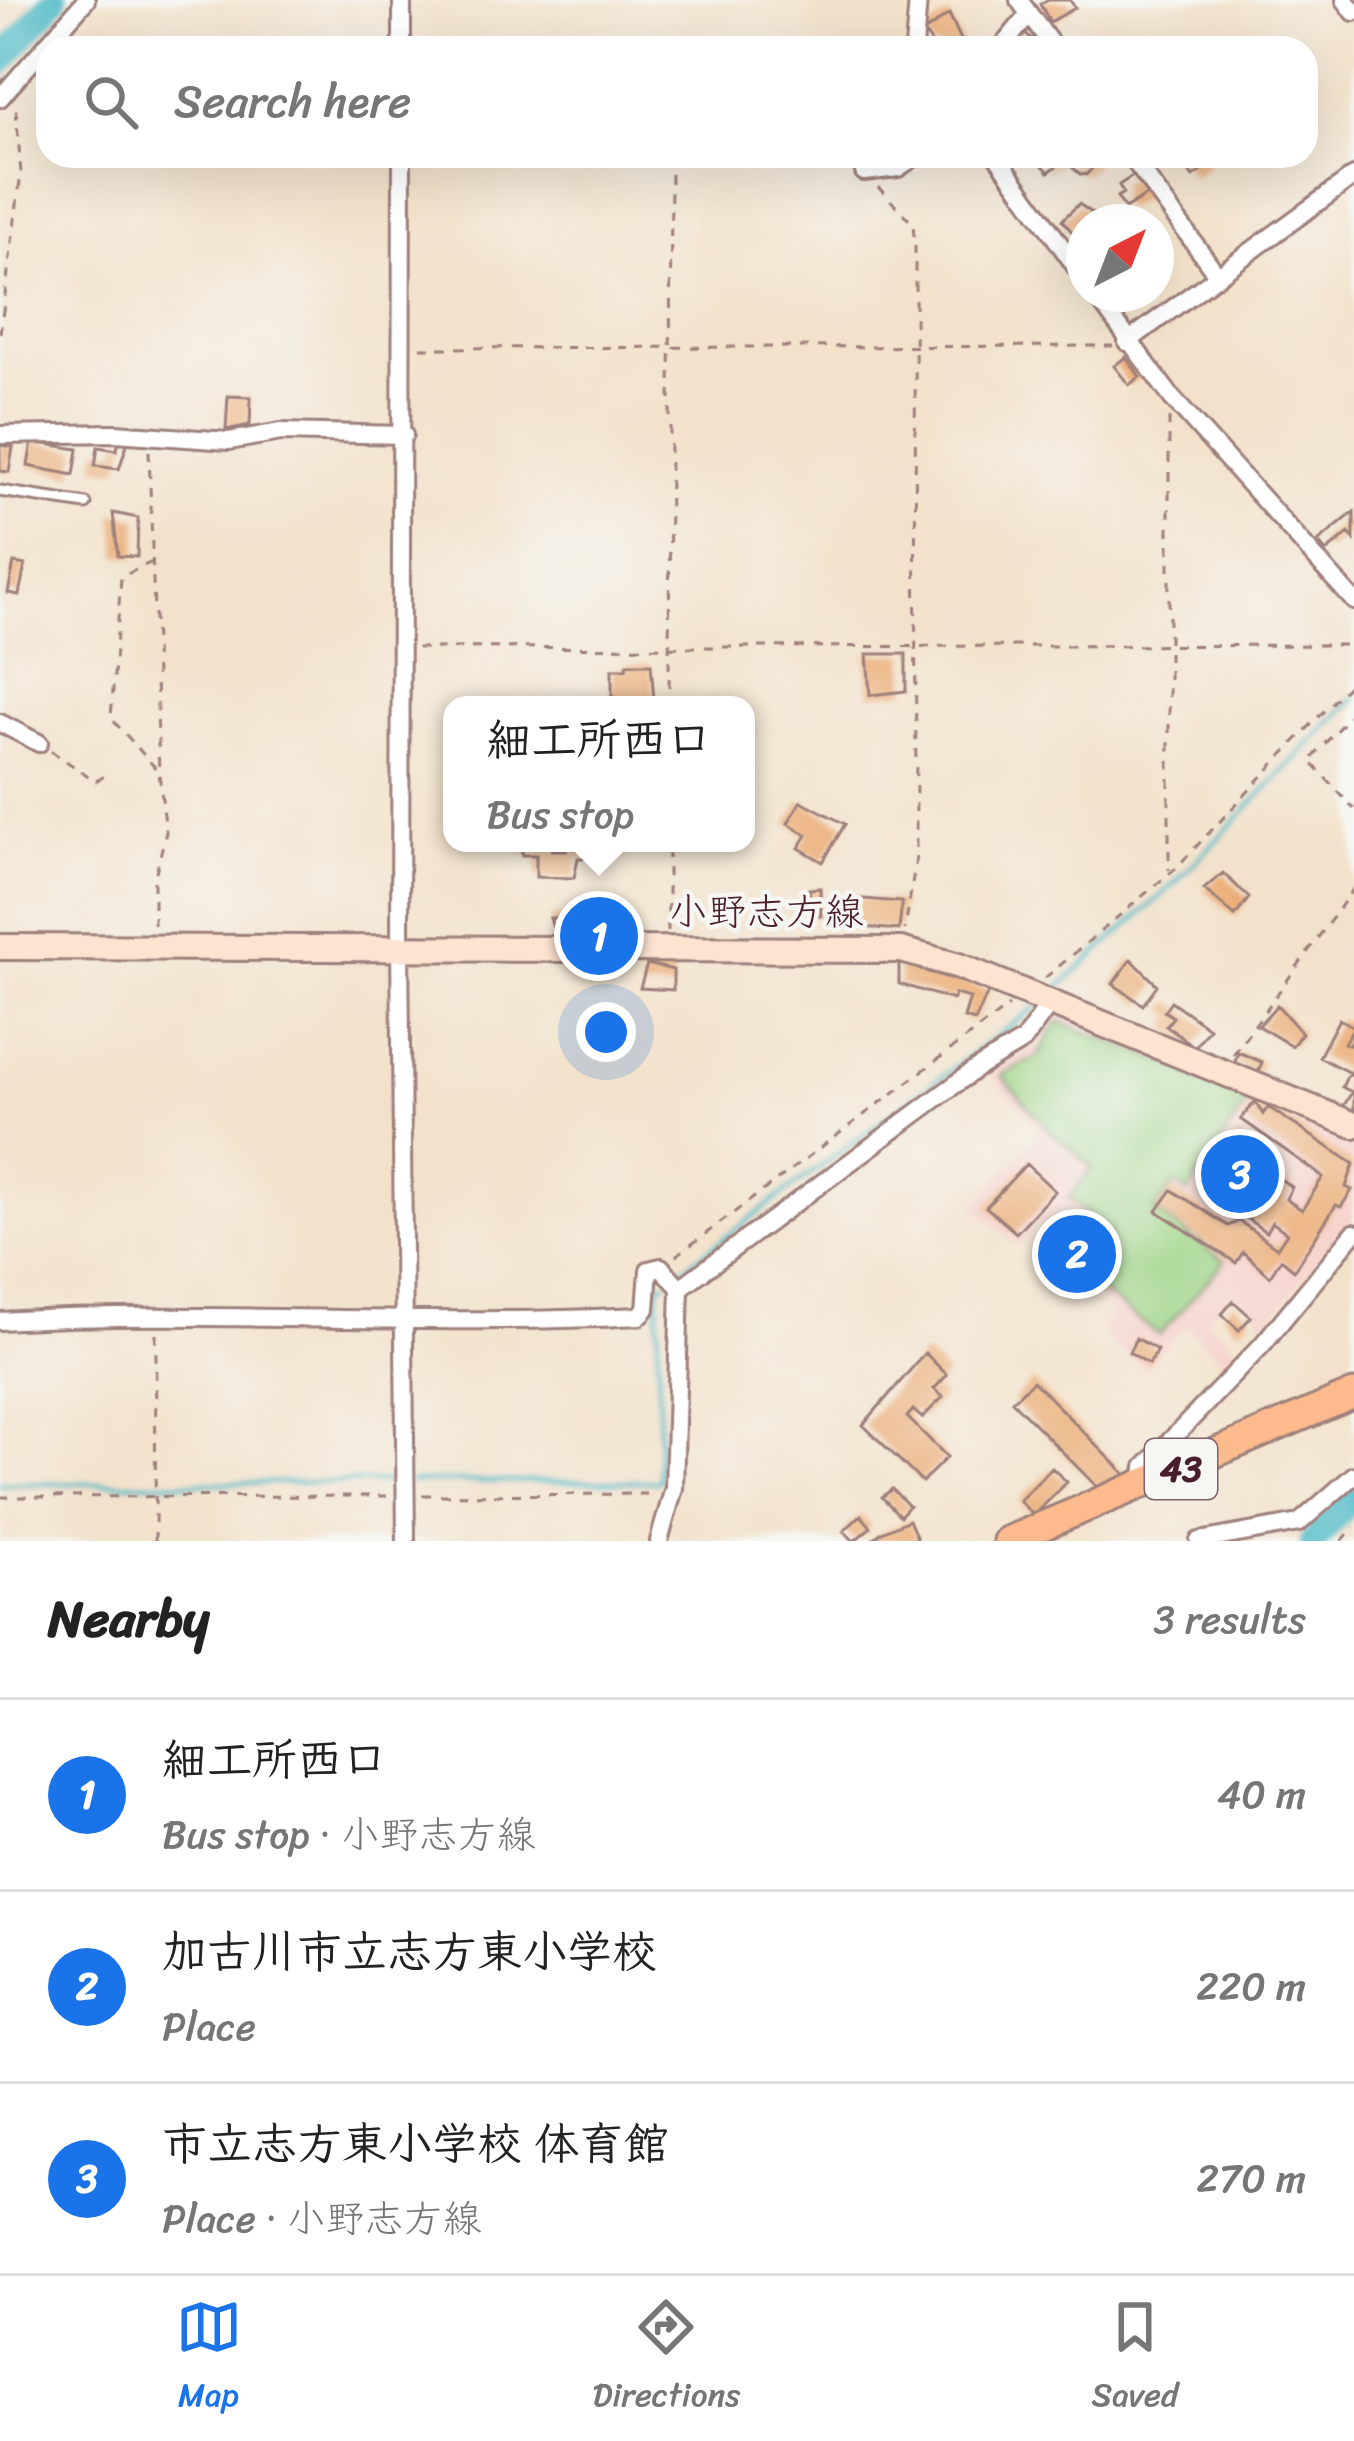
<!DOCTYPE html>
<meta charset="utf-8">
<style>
:root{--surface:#fff;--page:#f6f6f6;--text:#222;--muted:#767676;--line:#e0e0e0;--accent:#1a73e8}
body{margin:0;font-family:Sriracha,"Klee One",sans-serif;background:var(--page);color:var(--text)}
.compass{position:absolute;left:1066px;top:204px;width:108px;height:108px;border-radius:50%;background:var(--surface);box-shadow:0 12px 48px #0002;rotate:42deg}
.you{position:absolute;left:606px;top:1032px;width:42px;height:42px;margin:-30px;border:9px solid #fff;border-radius:50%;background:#1a73e8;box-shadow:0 0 0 18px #1a73e833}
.badge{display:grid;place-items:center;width:78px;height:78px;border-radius:50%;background:var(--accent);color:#fff;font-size:39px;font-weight:700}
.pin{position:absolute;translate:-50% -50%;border:6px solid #fff;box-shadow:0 3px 12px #0006}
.popup{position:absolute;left:443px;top:696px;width:312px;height:156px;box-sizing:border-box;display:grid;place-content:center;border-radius:24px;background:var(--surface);filter:drop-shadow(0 3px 9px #0005);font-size:39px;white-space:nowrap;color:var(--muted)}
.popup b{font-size:45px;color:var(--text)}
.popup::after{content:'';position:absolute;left:50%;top:100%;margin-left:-24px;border:24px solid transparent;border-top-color:var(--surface)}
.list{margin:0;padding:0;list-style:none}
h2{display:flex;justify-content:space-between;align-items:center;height:156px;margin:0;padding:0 48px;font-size:51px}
h2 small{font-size:39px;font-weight:400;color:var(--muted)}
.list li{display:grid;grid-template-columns:78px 1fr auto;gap:36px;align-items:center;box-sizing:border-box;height:192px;padding:0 48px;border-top:3px solid var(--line)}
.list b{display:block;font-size:45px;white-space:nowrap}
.list p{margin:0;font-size:39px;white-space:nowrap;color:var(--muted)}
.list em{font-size:39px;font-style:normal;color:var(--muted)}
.icon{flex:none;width:66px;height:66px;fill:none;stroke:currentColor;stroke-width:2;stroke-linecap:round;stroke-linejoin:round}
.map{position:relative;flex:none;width:1354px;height:1541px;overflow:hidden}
.search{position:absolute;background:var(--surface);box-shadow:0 12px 48px #0002;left:36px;right:36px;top:36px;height:132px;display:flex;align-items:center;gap:30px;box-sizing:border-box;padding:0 42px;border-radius:36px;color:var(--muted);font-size:45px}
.sheet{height:732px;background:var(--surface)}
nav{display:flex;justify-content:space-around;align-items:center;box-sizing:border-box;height:168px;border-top:3px solid var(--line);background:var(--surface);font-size:33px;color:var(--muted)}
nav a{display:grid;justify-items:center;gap:6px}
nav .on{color:var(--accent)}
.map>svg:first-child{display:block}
.built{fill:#f7d0c9}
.grass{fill:#9cd485;stroke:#737a58;stroke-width:3}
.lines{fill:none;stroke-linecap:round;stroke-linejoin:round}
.stream{stroke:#4dbac8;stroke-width:4.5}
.river{stroke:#4dbac8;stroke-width:27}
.building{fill:#ecae78}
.service-casing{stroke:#9e807b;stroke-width:15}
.minor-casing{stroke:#9e807b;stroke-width:22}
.secondary-casing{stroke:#9e807b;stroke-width:30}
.primary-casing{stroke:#9e807b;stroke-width:33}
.path{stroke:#9e807b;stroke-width:3;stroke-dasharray:9 9;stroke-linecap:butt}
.service{stroke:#fff;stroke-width:9}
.minor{stroke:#fff;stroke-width:16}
.secondary{stroke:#fee3d1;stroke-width:24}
.primary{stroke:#fcba8d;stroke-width:27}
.labels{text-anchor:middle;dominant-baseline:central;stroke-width:9;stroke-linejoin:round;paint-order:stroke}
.shield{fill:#f6f6f2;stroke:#7e6067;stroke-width:3}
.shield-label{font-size:36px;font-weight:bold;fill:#4a1f2b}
.street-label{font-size:39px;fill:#4a1f2b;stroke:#f6f6f2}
</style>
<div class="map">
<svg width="1354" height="1541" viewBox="0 0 1354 1541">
<rect width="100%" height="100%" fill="#f6f6f2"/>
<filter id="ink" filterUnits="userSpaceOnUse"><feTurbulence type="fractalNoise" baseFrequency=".00833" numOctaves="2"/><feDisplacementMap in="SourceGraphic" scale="24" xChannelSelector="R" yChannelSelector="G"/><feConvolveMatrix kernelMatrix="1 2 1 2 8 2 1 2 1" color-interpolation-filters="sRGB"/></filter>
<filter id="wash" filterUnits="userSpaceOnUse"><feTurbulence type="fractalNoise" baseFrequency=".004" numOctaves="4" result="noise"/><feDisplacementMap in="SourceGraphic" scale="48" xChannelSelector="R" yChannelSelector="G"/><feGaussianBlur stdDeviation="2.7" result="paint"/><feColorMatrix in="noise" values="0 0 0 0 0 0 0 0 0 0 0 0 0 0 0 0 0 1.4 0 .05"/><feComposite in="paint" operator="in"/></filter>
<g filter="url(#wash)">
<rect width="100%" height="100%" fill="#f3e2cb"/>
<path class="built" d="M1054,1010L1354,1132V1217L1266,1323L1233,1292L1207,1320L1241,1352L1230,1365L1186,1325L1144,1371L1100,1333L1113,1312L1055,1259L1066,1244L1039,1223L1019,1246L973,1207L1041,1130L986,1070L1029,1048Z"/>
<path class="grass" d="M1058,1021L1251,1096L1188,1193L1174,1184L1154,1211L1225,1261L1159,1335L1078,1275L1111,1233L1069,1199L1092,1167L1049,1130L1001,1075L1037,1057Z"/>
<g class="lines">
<path class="stream" d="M1049,996L1173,885L1354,698
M674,1275L1036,1007
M411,1482L659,1481L658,1287L665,1282
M0,1484L399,1482"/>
<path class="river" d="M0,63L54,0
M1313,1541L1354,1497"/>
</g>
<g id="blocks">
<path class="building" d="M1047,0H1070L1075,8L1050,22L1040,4Z
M949,14L964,46L935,48L924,32Z
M1023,31L1039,46L1037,48H1010Z
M1034,156H1089L1097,163L1086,175L1080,174L1065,161L1069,156L1049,172Z
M1177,156H1202L1209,166L1193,177Z
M1134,175L1147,195L1125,209L1117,197L1123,193L1119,185Z
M1079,204L1105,222H1084L1081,242L1062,220Z
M1126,357L1140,377L1129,385L1114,366Z
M228,396L251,397L250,425L226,430Z
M119,439L128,441L119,469L95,466L98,447L117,450Z
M32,442L78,449L74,475L28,466Z
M0,445L13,447L9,472L0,471Z
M1354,512V539L1349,533L1326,552L1318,542Z
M113,513L138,518L137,557L118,556Z
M14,563L25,565L19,595L8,593Z
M867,654H906V691L870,695Z
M627,664H651L654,700H612V669H626Z
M801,801L845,824L823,862L799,848L807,835L788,823Z
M522,843H552V850H566V843H587L586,858H578L574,878L536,877V855H522Z
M1223,873L1249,898L1235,916L1204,889Z
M820,888L821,916H812L809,889Z
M851,898L902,902L899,930L849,926Z
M550,918H580V933L555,934Z
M1131,959L1157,985L1143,1005L1113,984Z
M899,963L989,990L975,1021L964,1018L970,998L955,994L953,1000L899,984Z
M647,964L673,970V990L640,988Z
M1171,1001L1209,1028L1195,1047L1166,1026L1173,1017L1164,1011Z
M1277,1005L1302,1033L1292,1046L1258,1026Z
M1339,1019L1354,1027L1344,1043L1349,1045L1354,1036L1352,1074L1319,1057Z
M1238,1052L1262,1062L1258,1073L1234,1064Z
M1348,1074L1354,1076V1113L1343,1107L1352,1092L1342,1087Z
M1255,1102L1263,1114L1268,1107L1354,1164L1346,1187L1352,1190L1341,1207L1336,1205L1294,1270L1281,1259L1270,1276L1243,1252L1236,1263L1157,1211L1172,1190L1228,1226L1239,1221L1277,1248L1287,1233L1272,1222L1266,1232L1199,1185L1237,1137L1262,1152L1255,1162L1292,1187L1286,1199L1302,1210L1323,1177L1241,1119Z
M1026,1164L1055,1191L1016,1233L986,1207Z
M1078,1240L1091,1248L1076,1270L1062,1260Z
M1233,1301L1251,1317L1239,1330L1222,1314Z
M1136,1338L1157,1350L1149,1364L1129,1352Z
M925,1353L947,1375L934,1389L943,1397L922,1418L913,1410L907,1417L947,1457L922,1482L863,1425Z
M1033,1381L1129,1478L1108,1498L1012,1401Z
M1052,1468L1067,1482L1034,1515L1019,1501Z
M892,1489L909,1506L900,1516L882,1497Z
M861,1515L871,1527L854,1541L844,1531Z
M909,1520L918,1541H870L882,1532Z"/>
</g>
</g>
<g filter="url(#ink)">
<use href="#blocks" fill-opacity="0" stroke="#9e807b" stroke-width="3"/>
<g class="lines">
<defs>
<path id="service" d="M0,491L86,504"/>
<path id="minor" d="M402,0V48
M1019,0L1054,48
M1345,0L1354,12
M914,48L918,0
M1001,48L1029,14
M0,98L86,0
M402,156L400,945L406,1541
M997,156L1084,278
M1131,156L1218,276
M864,172L898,168L916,156
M1095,294L1172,398L1354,601
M1127,342L1354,176
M0,435L115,433L229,441L281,432L404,435
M0,723L39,743
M680,1288L976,1069L1023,1041L1051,1002
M0,1321C212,1309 426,1328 639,1316L646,1309L649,1270L661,1267L680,1288L674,1488L659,1541
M1143,1486L1145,1467L1262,1345L1354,1233
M1199,1541L1299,1523L1354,1475"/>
<path id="secondary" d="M0,947L901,950L959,966L1354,1125"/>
<path id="primary" d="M1007,1541L1354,1394"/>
</defs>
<use href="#service" class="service-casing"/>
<use href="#minor" class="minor-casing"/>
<use href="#secondary" class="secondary-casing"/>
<use href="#primary" class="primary-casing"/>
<path class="path" d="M740,156L845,170
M878,187L913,224L915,249L916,858L905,930
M0,333L21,174L16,108
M421,348L1113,346
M1169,418V870
M149,451L159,773L166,832L154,880V925
M152,562L121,577L111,718L158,771
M417,648L1354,645
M669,705L671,156
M1354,710L1310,761L1354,809
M51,751L96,781L111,772
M668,931V843
M1045,978L1176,868L1354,679
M1233,1055L1354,888
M676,1256L1009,1006
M422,1495L653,1494
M0,1497L389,1496
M155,1541L156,1333
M1342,1541L1354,1527"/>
<use href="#service" class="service"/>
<use href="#minor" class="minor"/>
<use href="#secondary" class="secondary"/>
<use href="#primary" class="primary"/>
</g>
</g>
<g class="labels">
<rect class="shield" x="1145" y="1439" width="72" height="60" rx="9"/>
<g class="shield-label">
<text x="1181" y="1469">43</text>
</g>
<g class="street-label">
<text x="766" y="911">小野志方線</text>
</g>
</g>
</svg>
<svg class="compass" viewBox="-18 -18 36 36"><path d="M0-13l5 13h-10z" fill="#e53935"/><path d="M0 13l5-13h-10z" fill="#767676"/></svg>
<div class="you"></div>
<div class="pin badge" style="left:599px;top:936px">1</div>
<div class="popup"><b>細工所西口</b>Bus stop</div>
<div class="pin badge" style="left:1077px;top:1254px">2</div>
<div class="pin badge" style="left:1240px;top:1174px">3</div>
<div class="search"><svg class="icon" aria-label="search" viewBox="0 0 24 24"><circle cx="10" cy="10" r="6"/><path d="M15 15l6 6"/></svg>Search here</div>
</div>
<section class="sheet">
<h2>Nearby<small>3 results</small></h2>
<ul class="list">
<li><span class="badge">1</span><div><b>細工所西口</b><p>Bus stop · 小野志方線</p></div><em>40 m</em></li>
<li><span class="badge">2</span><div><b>加古川市立志方東小学校</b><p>Place</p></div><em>220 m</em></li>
<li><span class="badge">3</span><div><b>市立志方東小学校 体育館</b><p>Place · 小野志方線</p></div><em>270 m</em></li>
</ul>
</section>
<nav>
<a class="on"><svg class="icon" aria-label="map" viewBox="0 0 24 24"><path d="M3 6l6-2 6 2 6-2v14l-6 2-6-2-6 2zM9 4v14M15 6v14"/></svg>Map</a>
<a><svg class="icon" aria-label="directions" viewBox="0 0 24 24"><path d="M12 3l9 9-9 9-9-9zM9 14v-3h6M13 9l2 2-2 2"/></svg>Directions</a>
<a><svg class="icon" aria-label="saved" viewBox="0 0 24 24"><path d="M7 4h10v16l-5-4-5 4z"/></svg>Saved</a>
</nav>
